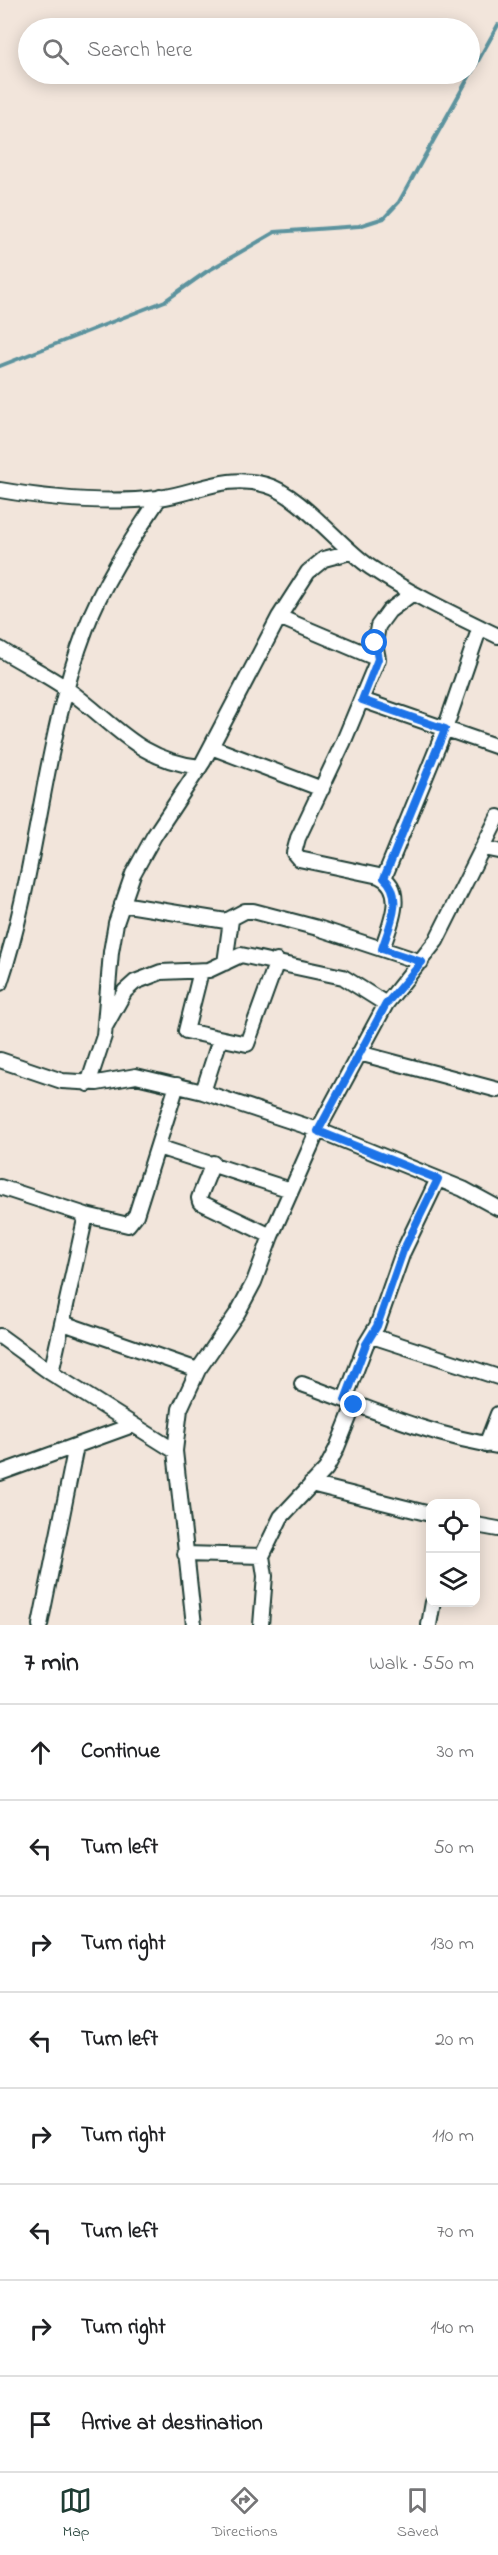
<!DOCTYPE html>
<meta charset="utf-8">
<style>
:root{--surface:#fff;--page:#f6f6f6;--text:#202124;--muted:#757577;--line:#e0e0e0;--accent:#1f3d34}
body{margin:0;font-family:"Indie Flower",sans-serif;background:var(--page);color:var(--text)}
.controls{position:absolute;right:18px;bottom:18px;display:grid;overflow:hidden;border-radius:12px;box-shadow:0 3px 15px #0003}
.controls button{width:54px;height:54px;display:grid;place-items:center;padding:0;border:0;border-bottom:2px solid var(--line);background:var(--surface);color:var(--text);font:30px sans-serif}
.stop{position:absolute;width:18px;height:18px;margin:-14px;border:4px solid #1a73e8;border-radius:50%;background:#fff}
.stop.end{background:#1a73e8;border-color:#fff;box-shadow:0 2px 6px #0008}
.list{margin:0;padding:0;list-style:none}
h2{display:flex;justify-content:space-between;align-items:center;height:78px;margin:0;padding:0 24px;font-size:26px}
h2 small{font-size:20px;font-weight:400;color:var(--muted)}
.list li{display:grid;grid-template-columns:39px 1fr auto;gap:18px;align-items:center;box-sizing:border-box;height:96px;padding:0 24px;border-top:2px solid var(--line)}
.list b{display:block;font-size:22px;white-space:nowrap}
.list em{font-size:20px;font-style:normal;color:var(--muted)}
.icon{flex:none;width:33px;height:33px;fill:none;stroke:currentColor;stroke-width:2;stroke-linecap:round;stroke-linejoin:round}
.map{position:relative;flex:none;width:498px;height:1625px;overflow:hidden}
.search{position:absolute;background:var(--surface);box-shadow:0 3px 15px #0003;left:18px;right:18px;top:18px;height:66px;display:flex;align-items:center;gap:15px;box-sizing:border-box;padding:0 21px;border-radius:33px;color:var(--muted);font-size:22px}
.sheet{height:846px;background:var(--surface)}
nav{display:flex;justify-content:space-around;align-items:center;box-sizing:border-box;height:84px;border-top:2px solid var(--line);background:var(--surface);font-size:16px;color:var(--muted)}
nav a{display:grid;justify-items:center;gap:3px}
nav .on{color:var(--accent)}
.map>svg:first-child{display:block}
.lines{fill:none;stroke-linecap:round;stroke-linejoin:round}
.stream{stroke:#5c939e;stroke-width:4}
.minor-casing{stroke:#1f3d34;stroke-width:18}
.minor{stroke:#fff;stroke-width:14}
.route{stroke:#1a73e8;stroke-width:8}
</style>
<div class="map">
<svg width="498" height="1625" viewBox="0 0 498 1625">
<rect width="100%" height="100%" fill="#f2e5db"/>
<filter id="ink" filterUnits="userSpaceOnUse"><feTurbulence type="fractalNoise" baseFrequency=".0167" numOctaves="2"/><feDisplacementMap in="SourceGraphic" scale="12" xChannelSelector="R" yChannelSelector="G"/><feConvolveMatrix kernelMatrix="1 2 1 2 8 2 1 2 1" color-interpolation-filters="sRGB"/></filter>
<g filter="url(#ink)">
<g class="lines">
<path class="stream" d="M0,366L165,301L206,272L275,232L359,226L384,218L399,202L498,25"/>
<defs>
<path id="minor" d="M0,490C52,499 107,504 159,498C198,493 225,473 266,485C300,494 339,546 370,567C410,594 455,615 498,636
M279,617L378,659
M0,649C22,663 46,674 67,689C115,723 137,760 200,767
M362,700L498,747
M211,747L322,789
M483,848L498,851
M384,878L445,729L480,627
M122,904L226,921L245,911H253L318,928L421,962
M382,949C389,927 408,889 379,876L299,859L294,853L298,838L343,743L378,659L375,643L378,626L389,611L413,593
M225,963L231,920
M201,971L186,1031L247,1044L277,961
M0,983C39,867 42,743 86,628C103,582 133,538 160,497
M106,1025L125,991L135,982L161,972L209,970L241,955L343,977L386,1004
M359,1053L498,1090
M0,1060L62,1081L97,1083L136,1076L203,1092L318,1130L463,1189L498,1208
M88,1084L104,1036L111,952L116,923L133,874L154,836L203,762L279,617L308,572L324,559L350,552
M203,1092L220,1039
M158,1147L291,1190
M213,1163L199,1198L200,1202L271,1236
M0,1187L86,1215L128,1225L136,1215L177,1085
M63,1323L198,1370
M0,1336L51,1373L175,1451
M372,1336L498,1377
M51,1373L86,1215
M302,1384C366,1407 429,1436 498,1446
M345,1399L366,1344L377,1326L403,1252L438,1179
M486,1445L498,1414
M0,1473L133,1425
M311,1484L430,1514
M476,1525L498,1529
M185,1554L262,1556
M40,1625L76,1446
M194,1625L175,1451L180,1409L198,1370L238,1312L254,1282L271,1236L318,1130L386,1004L436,941L498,817
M261,1625L265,1576L262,1556L281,1517L326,1469L336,1450L354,1405
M429,1625L433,1602"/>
</defs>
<use href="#minor" class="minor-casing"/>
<use href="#minor" class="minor"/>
</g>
</g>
<g class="lines" filter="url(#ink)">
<path class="route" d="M354,1405L345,1400L366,1344L377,1326L403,1251L438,1179L318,1131L386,1004L422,962L382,949C389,927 405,896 384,878L445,729L362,700L378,659L375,643"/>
</g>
</svg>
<div class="controls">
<button><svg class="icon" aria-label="locate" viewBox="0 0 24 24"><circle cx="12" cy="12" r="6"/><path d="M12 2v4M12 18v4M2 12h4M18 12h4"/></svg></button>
<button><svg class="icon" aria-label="layers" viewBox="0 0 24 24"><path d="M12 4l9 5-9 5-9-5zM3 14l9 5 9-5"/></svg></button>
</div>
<div class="stop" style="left:375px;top:643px"></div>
<div class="stop end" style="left:354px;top:1405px"></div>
<div class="search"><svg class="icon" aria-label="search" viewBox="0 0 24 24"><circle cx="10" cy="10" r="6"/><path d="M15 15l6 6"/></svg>Search here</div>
</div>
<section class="sheet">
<h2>7 min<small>Walk · 550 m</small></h2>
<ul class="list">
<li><svg class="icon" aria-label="ahead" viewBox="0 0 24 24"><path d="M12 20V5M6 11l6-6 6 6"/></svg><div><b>Continue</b></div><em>30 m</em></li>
<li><svg class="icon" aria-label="left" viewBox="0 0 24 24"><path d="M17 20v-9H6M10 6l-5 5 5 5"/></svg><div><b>Turn left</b></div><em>50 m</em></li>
<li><svg class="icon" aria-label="right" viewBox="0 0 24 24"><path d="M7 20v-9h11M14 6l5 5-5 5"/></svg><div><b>Turn right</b></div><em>130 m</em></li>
<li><svg class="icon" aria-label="left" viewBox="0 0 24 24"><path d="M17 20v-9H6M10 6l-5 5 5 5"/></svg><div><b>Turn left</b></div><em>20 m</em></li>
<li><svg class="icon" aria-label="right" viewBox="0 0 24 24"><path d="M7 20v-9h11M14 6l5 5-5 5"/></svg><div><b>Turn right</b></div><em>110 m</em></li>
<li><svg class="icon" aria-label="left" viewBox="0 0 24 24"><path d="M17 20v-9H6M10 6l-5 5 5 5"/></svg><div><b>Turn left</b></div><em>70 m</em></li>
<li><svg class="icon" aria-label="right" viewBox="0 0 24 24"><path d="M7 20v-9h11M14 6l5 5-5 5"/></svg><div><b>Turn right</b></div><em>140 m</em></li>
<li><svg class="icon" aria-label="arrive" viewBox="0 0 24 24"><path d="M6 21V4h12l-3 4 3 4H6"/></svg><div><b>Arrive at destination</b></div></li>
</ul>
</section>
<nav>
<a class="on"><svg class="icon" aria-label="map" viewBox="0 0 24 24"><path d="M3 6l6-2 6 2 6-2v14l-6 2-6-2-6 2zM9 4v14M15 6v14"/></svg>Map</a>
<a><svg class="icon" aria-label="directions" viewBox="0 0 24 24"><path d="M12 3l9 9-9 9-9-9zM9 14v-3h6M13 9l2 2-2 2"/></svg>Directions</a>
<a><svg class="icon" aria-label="saved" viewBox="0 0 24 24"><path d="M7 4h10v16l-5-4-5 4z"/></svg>Saved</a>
</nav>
